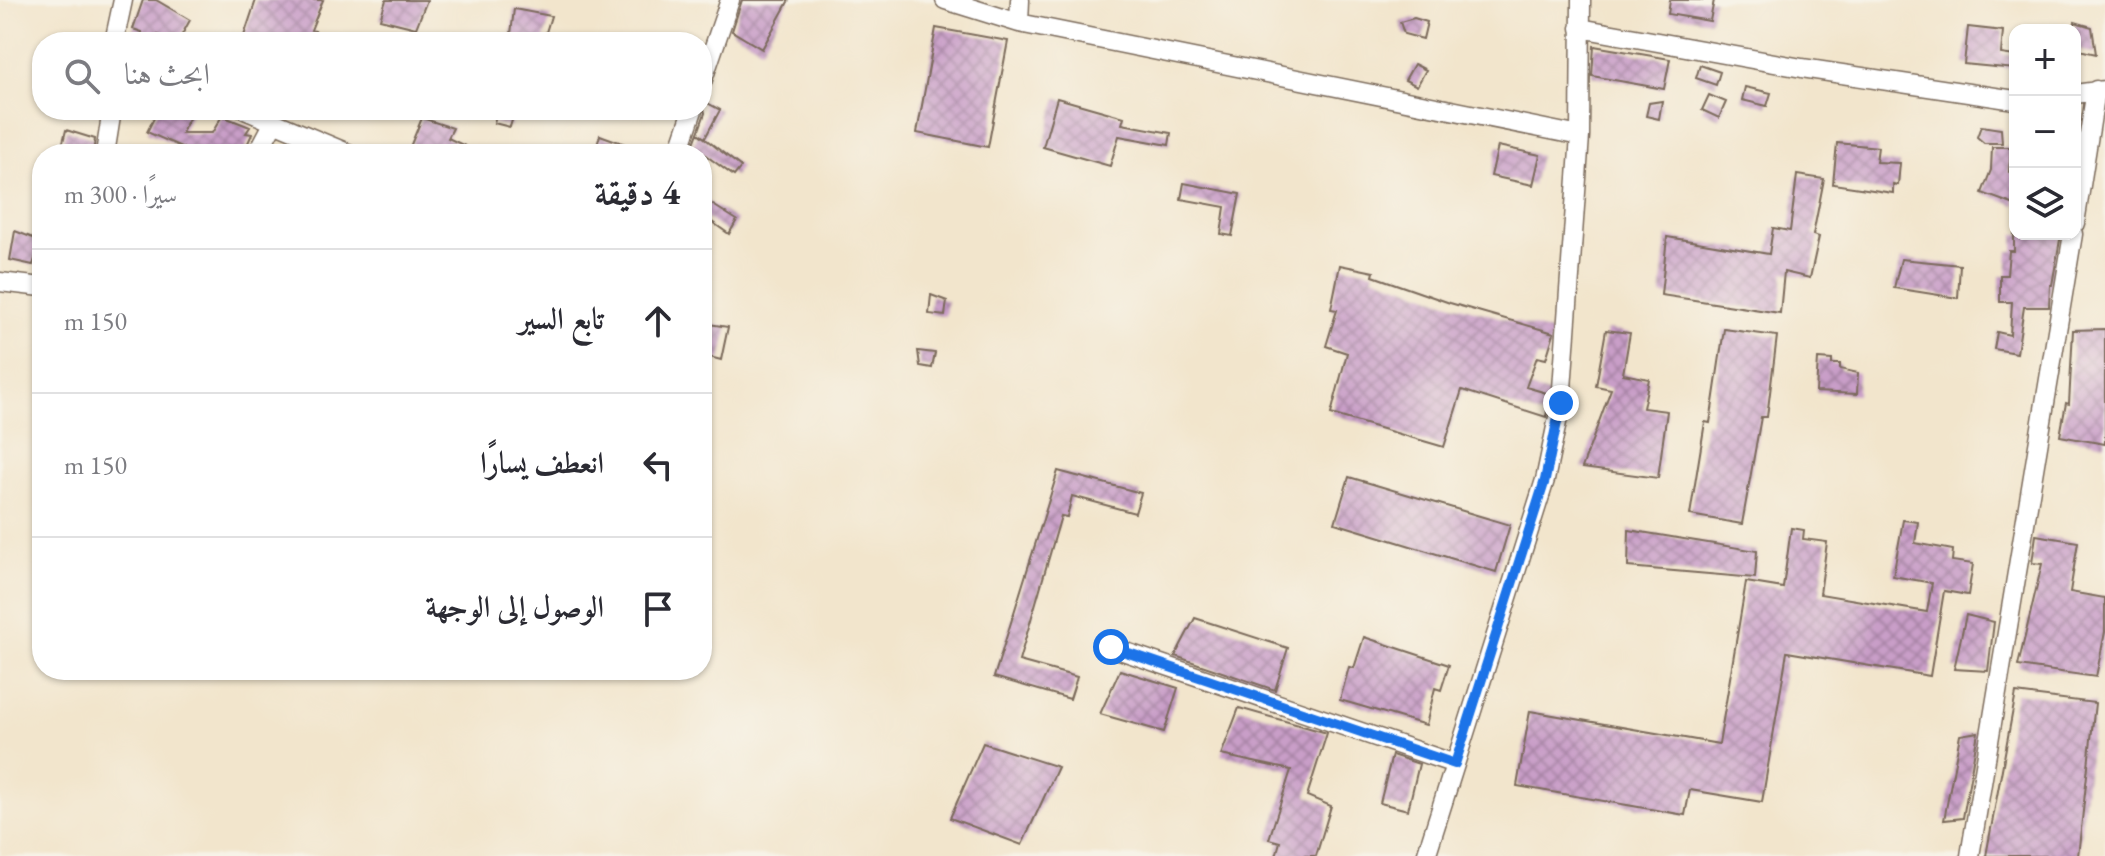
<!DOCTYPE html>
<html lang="ar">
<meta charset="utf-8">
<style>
:root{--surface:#fff;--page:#f7f7f7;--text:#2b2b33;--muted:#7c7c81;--line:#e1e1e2}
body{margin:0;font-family:"EB Garamond",Amiri,serif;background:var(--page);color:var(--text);direction:rtl}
.controls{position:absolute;right:24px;top:24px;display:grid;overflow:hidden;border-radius:16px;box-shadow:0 2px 6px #0004}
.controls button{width:72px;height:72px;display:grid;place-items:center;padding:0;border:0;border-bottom:2px solid var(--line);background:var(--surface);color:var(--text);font:40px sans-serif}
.stop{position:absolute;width:24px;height:24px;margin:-18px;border:6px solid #1a73e8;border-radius:50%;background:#fff}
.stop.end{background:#1a73e8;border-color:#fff;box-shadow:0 2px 8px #0008}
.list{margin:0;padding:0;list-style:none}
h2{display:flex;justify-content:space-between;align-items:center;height:104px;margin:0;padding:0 32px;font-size:34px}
h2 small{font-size:26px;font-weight:400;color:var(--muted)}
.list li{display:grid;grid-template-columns:52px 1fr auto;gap:24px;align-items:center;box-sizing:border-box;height:144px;padding:0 32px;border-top:2px solid var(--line)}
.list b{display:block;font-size:30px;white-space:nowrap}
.list em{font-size:26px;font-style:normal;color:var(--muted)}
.icon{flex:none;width:44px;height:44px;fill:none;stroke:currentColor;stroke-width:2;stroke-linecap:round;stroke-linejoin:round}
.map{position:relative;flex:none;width:2105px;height:856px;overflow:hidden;direction:ltr}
.search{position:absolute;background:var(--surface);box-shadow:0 2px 6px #0004;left:32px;top:32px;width:680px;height:88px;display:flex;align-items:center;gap:20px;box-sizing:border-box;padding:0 28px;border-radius:32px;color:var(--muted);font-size:30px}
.panel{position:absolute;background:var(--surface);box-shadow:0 2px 6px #0004;left:32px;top:144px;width:680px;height:536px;border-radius:32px;direction:rtl}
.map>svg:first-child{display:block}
.building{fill:url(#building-cross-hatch)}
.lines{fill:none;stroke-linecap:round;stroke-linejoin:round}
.minor-casing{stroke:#7b6b5b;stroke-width:21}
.minor{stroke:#fff;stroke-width:18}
.route{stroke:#1a73e8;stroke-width:10}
</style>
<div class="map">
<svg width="2105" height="856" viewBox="0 0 2105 856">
<defs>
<pattern id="building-cross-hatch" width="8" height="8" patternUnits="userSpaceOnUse" patternTransform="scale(2)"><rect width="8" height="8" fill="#c99ec8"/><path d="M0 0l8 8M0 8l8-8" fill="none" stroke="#a481a2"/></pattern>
</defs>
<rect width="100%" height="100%" fill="#f7f3e8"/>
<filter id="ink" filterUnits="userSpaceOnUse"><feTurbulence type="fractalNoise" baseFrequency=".0125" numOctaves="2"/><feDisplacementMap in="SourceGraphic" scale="16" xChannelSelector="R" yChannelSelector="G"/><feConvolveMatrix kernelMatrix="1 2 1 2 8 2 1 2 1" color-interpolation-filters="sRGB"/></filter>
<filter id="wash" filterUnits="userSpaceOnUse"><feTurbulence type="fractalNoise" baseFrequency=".006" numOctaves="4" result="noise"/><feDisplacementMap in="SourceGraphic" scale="32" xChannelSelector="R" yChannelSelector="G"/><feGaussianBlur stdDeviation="1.8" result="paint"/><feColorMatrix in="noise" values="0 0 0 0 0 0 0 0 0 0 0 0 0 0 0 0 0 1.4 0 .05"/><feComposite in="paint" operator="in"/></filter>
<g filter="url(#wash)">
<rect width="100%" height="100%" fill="#f2e5cc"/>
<g id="blocks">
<path class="building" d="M143,0H156L190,20L178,42L158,35L155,42H141L142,32L133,29Z
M256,0H323L311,30L315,31L310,42H242Z
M386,0H427L416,28L380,19Z
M742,0H789L762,49L732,31Z
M1670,0H1714L1710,21L1668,14Z
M514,9L551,16L543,42H522L523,37L511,34Z
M1414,18L1427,22L1423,39L1404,34L1400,22Z
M2075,22L2092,27L2096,54L2075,49Z
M1968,27L2003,31L2001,54L2015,56V69L1964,64Z
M936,28L1008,41L988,147L917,133Z
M1594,46L1670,59L1664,89L1592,76Z
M1414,64L1426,70L1417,86L1405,80Z
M1700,65L1720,72L1716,85L1696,78Z
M1745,87L1771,93L1767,106L1742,100Z
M1709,95L1726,102L1719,118L1702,110Z
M1057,98L1124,117L1122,124L1171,133L1169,145L1119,136L1110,166L1043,147Z
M702,100L720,110L705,138L698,133L705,113Z
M1662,101L1659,119L1646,116L1649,103Z
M158,110L191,114L182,133H212L222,116L250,127L246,133L252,134L243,154H184L186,149L147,132Z
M497,110H515L510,127L494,123Z
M422,118L453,128L448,138L482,154L432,151L431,154H407Z
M1981,126L2001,129L2002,143H1984L1977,137Z
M66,130L95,139L93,154H60Z
M698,133L741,167L734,176L693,146Z
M600,135L647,152V154H605L596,149Z
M1837,143L1878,147L1876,162L1900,163L1898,185L1893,184V193L1833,184Z
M1498,146L1540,155L1533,185L1491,176Z
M1992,147H2011L2009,172L2015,173V205L1982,193L1991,170Z
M1797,175L1824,179L1813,235L1819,237L1810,278L1784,272L1780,313L1661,295L1667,237L1769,254L1773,228L1790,231Z
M1184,183L1240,194L1232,236L1221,234L1225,207L1181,199Z
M702,198L737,220L729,234L702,215Z
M15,231L41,241L33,265L10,260Z
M2014,234H2061L2052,285H2050L2049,307H2024L2017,353L1994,349L1997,332L2010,335L2012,302H2000V275H2007L2009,251H2014Z
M1901,259L1960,265L1958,298L1894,288Z
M1340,265L1374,272L1373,276L1450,303L1554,333L1546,359L1537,357L1526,387L1550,394L1546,417L1462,390L1444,447L1331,414L1347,353L1326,346L1337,310L1331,309Z
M931,295L947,301L945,316L929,314Z
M709,324L728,327L721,360L702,355V335L707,336Z
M1724,329L1777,336L1767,417H1761L1742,524L1690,515L1705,422L1710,423Z
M2105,329V444L2060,436L2066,403L2069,404L2073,330Z
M1606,330L1630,333L1623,374L1649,379L1643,408L1667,411L1658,478L1582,468L1611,389L1596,386Z
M918,351L935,353L932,368L920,366Z
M1818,359L1832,360V364H1840V369L1858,373L1857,394L1816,392Z
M1058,471L1141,493L1135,513L1072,496L1067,517L1061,516L1019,661L1077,677L1070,699L994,677Z
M1349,477L1510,525L1496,572L1335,523Z
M1903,520L1918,522L1915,543L1953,550L1952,561L1973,564L1968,595L1944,591L1930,676L1787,652L1762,802L1690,790L1685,815L1517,786L1530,711L1719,744L1746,582L1783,588L1791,528L1804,530L1803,539L1827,542L1820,594L1927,612L1932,583L1893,576Z
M1629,530L1757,551L1755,578L1628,567Z
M2036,535L2078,542L2070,592L2105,598V632L2096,677L2018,666L2042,564L2032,563Z
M1966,615L1994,622L1988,671L1954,669Z
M1195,618L1288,648L1275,690L1175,656Z
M1364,637L1449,665L1441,690L1435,688L1426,725L1340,700L1349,667L1354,668Z
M1120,670L1178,688L1164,732L1100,714Z
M2016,693L2095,703L2078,856H1986Z
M1239,708L1327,733L1307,796L1331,806L1316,856H1276L1280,842L1269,839L1291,770L1221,755Z
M1978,732L1963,818L1944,820L1960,735Z
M983,743L1058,767L1022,845L950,818Z
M1392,755L1419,764L1408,810L1380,803Z"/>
</g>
</g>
<g filter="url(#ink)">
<use href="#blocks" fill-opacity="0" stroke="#7b6b5b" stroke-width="2"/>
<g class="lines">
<defs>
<path id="minor" d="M945,0L1019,23
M1020,0L1019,23L1580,136
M1580,28L1802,68L2015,100
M114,42L123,0
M702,82L730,0
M2075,94L2105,90
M245,110L350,154
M105,154L112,110
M257,154L274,122
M678,154L693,110
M2075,223L2096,90
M0,282L42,287
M1111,647L1455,764
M1426,856L1545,480L1561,403L1580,136L1581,0
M1970,856L2073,234"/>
</defs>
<use href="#minor" class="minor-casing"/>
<use href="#minor" class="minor"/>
</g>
</g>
<g class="lines" filter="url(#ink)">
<path class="route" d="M1111,647L1455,764L1545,480L1561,403"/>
</g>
</svg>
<div class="controls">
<button>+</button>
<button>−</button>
<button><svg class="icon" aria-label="layers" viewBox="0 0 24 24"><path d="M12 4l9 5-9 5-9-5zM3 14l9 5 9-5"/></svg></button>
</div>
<div class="stop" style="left:1111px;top:647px"></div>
<div class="stop end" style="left:1561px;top:403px"></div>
<div class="search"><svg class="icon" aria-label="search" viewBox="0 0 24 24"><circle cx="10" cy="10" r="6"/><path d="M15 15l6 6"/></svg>ابحث هنا</div>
<section class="panel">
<h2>4 دقيقة<small>سيرًا · 300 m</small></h2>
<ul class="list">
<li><svg class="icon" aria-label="ahead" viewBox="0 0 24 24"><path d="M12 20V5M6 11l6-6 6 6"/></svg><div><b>تابع السير</b></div><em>150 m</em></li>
<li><svg class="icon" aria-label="left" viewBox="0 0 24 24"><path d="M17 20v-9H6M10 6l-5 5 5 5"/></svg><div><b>انعطف يسارًا</b></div><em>150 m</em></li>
<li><svg class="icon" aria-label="arrive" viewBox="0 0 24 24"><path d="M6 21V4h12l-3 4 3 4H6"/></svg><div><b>الوصول إلى الوجهة</b></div></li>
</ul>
</section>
</div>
